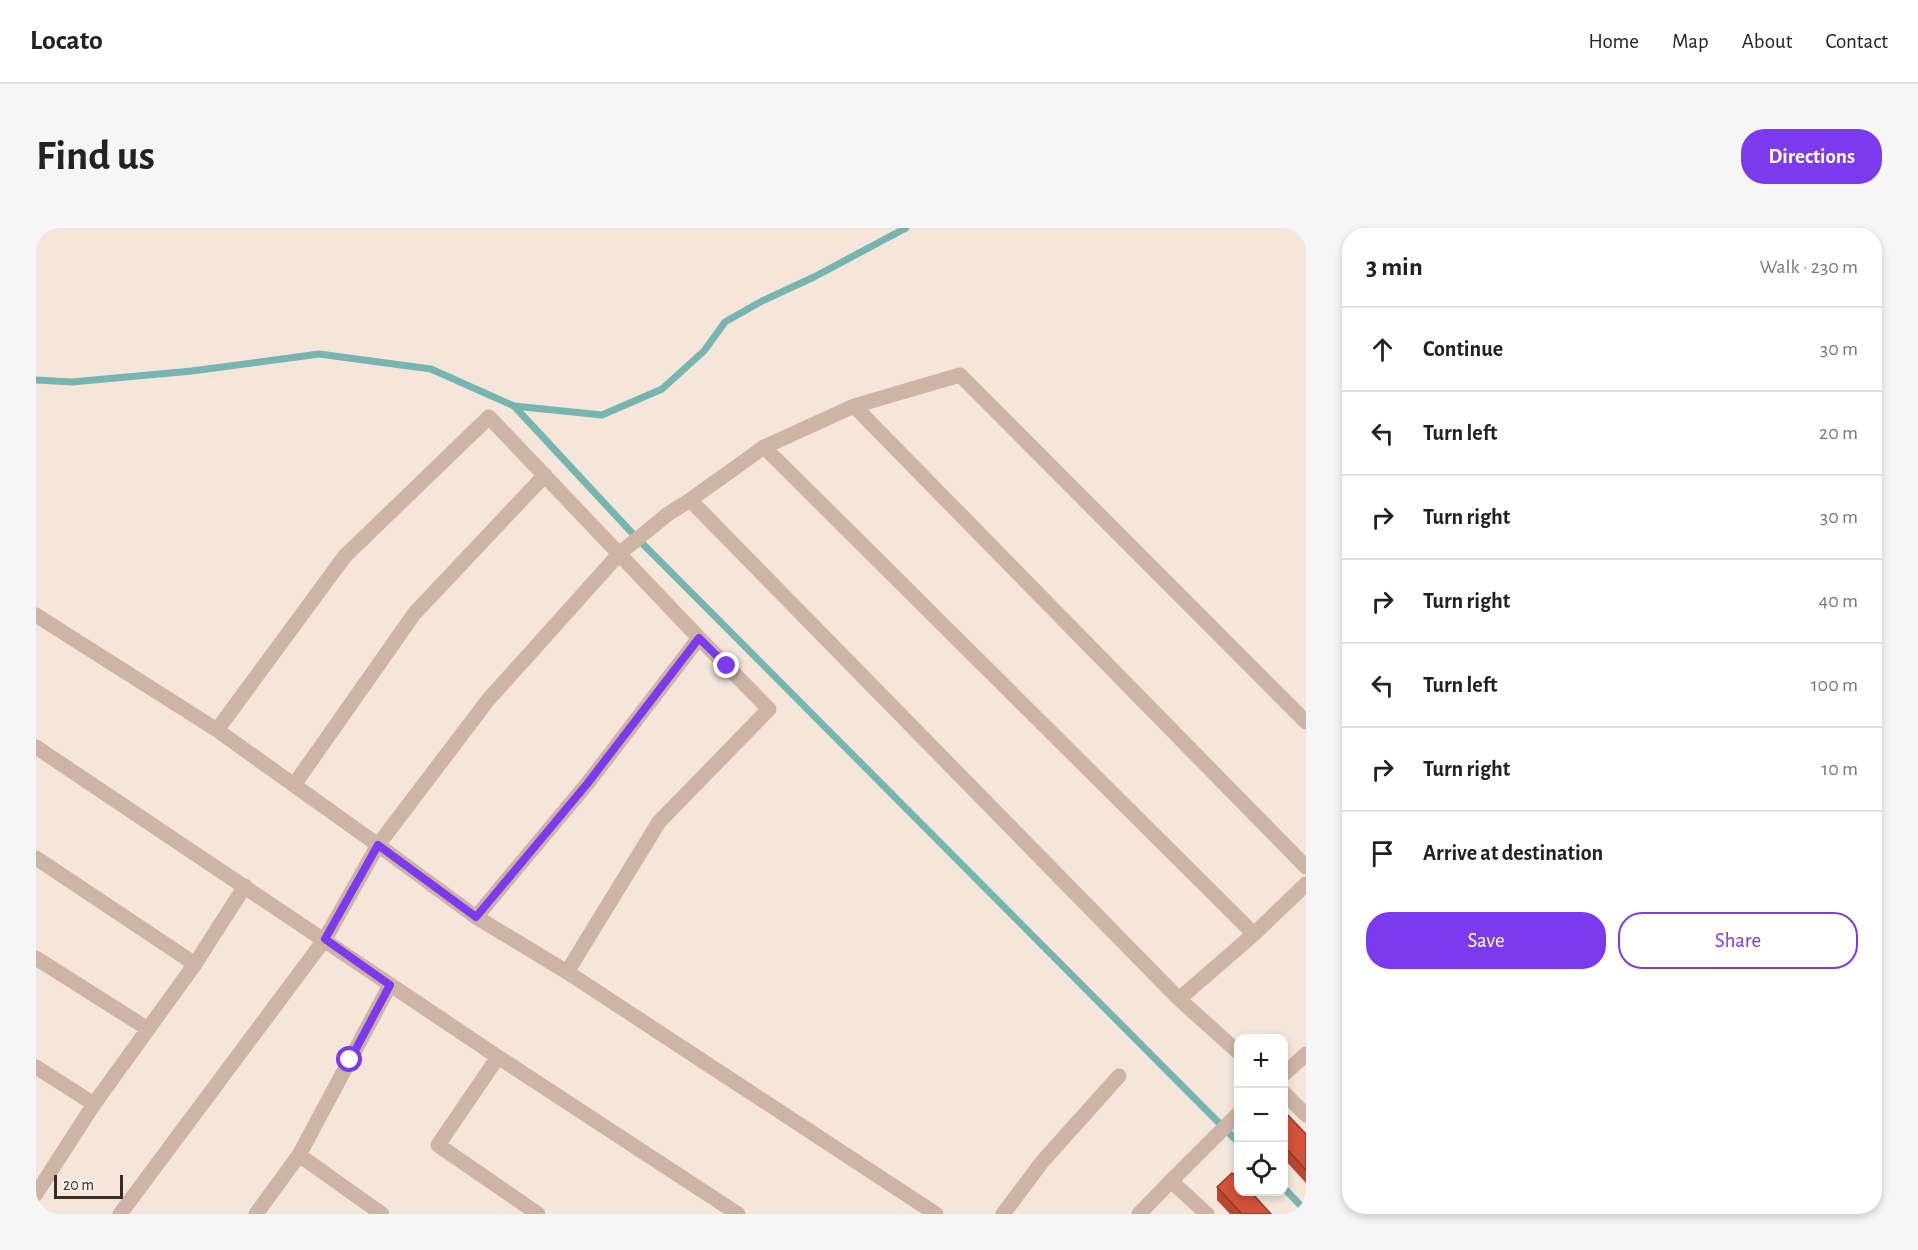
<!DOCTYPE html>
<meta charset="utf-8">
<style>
:root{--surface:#fff;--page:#f6f6f6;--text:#222;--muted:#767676;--line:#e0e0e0;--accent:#7c3aed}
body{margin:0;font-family:"Alegreya Sans",sans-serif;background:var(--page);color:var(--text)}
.controls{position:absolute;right:18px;bottom:18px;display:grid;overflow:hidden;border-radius:12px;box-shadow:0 3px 9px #0003}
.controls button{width:54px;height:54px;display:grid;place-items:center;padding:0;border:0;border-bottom:2px solid var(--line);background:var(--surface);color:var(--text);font:30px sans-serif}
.scale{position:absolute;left:18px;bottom:15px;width:69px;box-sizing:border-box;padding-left:6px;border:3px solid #392b27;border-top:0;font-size:16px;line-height:21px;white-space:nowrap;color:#392b27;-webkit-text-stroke:4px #fbf1e8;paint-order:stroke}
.stop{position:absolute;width:18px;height:18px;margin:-14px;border:4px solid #7c3aed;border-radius:50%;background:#fff}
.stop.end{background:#7c3aed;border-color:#fff;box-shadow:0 2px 6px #0008}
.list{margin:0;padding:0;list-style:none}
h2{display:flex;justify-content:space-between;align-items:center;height:78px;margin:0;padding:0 24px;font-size:26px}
h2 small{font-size:20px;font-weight:400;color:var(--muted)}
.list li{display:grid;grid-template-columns:39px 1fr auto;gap:18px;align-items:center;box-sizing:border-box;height:84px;padding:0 24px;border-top:2px solid var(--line)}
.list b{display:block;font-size:22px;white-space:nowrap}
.list em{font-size:20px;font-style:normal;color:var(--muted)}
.actions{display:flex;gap:12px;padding:18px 24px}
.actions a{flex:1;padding:14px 0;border:2px solid var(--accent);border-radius:24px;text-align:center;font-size:21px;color:var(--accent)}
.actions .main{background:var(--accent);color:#fff}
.icon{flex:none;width:33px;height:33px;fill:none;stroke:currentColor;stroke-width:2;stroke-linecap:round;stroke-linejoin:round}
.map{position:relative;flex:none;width:1270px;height:986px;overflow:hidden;border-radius:24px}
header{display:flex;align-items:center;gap:36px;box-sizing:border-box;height:84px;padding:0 30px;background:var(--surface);border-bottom:2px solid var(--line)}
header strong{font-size:28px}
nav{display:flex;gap:33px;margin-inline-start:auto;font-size:21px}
.intro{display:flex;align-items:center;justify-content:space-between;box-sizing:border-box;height:144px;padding:0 36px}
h1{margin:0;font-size:42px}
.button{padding:15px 27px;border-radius:24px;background:var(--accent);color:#fff;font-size:21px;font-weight:700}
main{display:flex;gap:36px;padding:0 36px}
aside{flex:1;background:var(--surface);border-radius:24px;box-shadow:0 3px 9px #0003}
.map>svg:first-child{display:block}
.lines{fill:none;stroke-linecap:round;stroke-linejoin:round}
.stream{stroke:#77b5b1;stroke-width:7}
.minor{stroke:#ceb4a5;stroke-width:15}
.wall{fill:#b54733}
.building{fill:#d2523b;stroke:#933929;stroke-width:1.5}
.route{stroke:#7c3aed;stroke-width:8}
</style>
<header>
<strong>Locato</strong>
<nav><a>Home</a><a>Map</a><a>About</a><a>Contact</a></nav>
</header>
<div class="intro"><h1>Find us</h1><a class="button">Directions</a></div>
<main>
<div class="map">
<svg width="1270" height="986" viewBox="0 0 1270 986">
<rect width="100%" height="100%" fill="#f4e6db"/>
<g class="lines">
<path class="stream" d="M0,152L36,154L156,143L283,126L395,141L478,178L566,187L626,161L668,123L689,94L726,73L778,49L870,0
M478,178L597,306L1202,914
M1248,960L1270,983"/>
<path class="minor" d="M818,178L1270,639
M728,219L1218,706
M654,272L1143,771L1202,824
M0,387L181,502L342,617L440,689L531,744L900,986
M181,502L309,328L453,189L663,410L733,481L623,594L531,744
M0,519L462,829L702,986
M258,557L378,386L509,247
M0,630L159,736
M440,689L551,556L663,410
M0,730L112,801
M1143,771L1218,706L1270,656
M462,829L402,917L502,986
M0,839L58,876
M1248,846L1270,826
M1248,865L1270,887
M263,927L346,986
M0,966L58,876L159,736L209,658
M84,986L289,711L342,617L452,472L584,325L632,286L654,272L728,219L818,178L924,147L1270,494
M220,986L263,927L354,757
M967,986L1006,934L1083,848
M1103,986L1135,953
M1171,986L1135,953L1202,886"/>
</g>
<path class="wall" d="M1248,883L1270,906V955L1248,931Z
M1181,959L1235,986H1194L1181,972Z"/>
<path class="building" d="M1248,883L1270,906V942L1248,918Z
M1196,945L1203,951V963H1214L1235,986H1206L1181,959Z"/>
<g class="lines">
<path class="route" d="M314,832L354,757L289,711L342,617L440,689L551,556L663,410L691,438"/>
</g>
</svg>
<div class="controls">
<button>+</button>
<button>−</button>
<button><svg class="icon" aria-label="locate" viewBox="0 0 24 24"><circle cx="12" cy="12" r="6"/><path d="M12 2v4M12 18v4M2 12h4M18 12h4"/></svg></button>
</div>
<div class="scale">20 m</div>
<div class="stop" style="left:314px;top:832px"></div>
<div class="stop end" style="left:691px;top:438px"></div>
</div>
<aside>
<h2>3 min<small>Walk · 230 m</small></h2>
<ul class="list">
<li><svg class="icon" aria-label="ahead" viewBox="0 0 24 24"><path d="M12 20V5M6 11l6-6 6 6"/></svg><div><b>Continue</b></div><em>30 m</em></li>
<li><svg class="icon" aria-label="left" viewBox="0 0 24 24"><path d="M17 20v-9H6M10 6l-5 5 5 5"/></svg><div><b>Turn left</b></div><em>20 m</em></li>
<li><svg class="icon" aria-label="right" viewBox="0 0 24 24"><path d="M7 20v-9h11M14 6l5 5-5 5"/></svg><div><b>Turn right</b></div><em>30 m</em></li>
<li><svg class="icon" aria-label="right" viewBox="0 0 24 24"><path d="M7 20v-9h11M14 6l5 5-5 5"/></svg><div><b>Turn right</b></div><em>40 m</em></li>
<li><svg class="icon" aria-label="left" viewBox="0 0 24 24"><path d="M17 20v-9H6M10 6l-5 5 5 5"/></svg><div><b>Turn left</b></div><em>100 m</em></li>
<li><svg class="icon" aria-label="right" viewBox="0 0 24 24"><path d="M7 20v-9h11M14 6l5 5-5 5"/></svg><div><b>Turn right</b></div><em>10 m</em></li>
<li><svg class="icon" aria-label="arrive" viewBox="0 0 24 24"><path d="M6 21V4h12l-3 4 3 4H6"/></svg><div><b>Arrive at destination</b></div></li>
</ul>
<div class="actions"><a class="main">Save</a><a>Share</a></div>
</aside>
</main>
